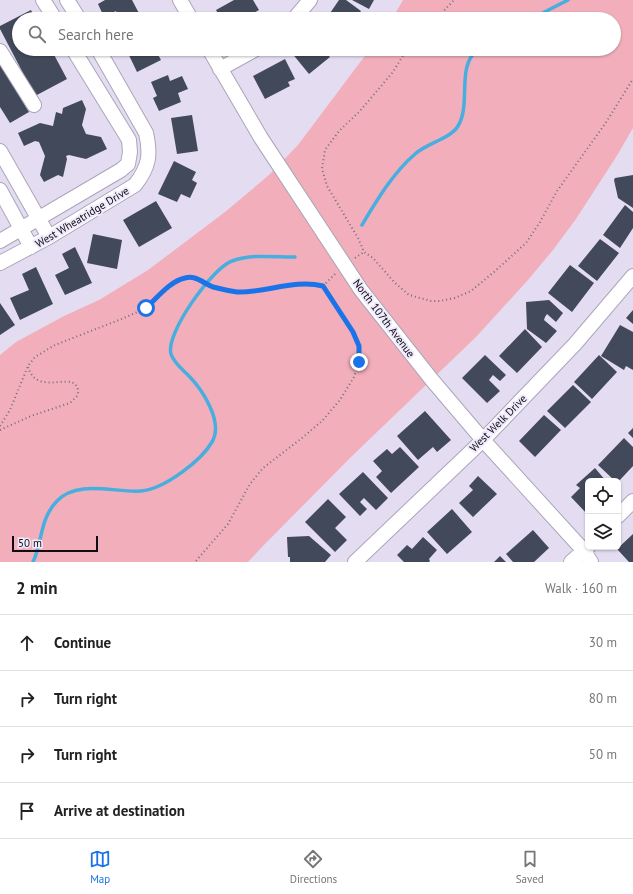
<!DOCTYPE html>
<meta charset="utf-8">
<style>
:root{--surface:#fff;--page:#f6f6f6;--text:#222;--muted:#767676;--line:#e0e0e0;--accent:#1a73e8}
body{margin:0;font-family:"PT Sans",sans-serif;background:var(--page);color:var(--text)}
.controls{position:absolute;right:12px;bottom:12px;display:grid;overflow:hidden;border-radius:6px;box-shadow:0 1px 3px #0004}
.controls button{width:36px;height:36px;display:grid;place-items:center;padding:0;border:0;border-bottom:1px solid var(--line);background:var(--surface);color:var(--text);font:20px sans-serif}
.scale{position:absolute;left:12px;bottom:10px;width:86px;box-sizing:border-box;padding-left:4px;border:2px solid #0f0d13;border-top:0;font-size:11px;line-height:14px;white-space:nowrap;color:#0f0d13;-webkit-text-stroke:3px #f0ebfc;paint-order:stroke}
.stop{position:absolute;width:12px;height:12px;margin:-9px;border:3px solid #1a73e8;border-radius:50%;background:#fff}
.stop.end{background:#1a73e8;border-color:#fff;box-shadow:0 1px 4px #0008}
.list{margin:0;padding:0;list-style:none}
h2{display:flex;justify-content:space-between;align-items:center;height:52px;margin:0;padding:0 16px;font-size:17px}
h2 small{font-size:13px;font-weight:400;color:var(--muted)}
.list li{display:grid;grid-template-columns:26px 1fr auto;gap:12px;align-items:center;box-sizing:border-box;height:56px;padding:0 16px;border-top:1px solid var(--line)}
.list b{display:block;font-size:15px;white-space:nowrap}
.list em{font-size:13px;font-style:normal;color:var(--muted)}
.icon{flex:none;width:22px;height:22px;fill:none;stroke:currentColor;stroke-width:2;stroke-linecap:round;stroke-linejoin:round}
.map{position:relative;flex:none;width:633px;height:562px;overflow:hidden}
.search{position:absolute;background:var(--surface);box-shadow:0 1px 3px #0004;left:12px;right:12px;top:12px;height:44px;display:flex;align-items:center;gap:10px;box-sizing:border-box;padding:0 14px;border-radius:22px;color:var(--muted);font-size:15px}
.sheet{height:276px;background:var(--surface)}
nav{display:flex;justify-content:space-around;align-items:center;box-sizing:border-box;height:56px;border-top:1px solid var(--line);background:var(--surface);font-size:11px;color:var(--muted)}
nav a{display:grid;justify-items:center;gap:2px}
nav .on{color:var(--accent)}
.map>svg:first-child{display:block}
.green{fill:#f2afbb}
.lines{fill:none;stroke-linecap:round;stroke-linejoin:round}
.stream{stroke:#47aedf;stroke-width:3.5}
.building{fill:#42495a}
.minor-casing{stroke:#aba5b8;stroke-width:16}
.path{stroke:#726e7b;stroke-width:2;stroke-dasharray:1 3;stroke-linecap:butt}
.minor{stroke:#fff;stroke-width:14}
.route{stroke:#1a73e8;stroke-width:5}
.labels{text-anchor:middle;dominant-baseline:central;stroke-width:4;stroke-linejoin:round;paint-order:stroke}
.street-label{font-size:11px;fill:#0f0d13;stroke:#f0ebfc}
</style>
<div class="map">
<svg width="633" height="562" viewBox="0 0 633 562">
<rect width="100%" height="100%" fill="#e4ddf2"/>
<path class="green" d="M403,0H633V128L618,154L576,219L553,250L528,280L476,337L351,457L263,546L248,562H0V355L16,342L64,316L99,300L148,270L225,212L269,175L298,145L370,49H614V19H392Z"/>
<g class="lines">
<path class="stream" d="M531,19L568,0
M362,225C377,200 393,173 415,154C427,143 450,139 458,126C472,103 455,65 479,49
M33,562C43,541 39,520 57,501C77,479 116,493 141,491C164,489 201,461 212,442C224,422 202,389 188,375C182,369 174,363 171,354C165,334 212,268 232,261C252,254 274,257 295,257"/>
</g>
<path class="building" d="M105,0H132L142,19H119L116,11L104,17L98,4Z
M234,0H253L259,10L242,19H221L216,10Z
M339,0H346L361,11L355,19H326Z
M352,0H374L369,9Z
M31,10L35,19H19V49H51L67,79L35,96L0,29V26Z
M126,49H155L161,60L137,72Z
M294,49H327L325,51L330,57L309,74L291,52Z
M285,59L295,79L288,82L290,86L265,99L253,76Z
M0,64L29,112L10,123L0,107Z
M168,75L170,81L182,76L188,89L178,93L181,102L159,111L153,98L157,96L151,82Z
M82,100L86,109L82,125L86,134L101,137L107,149L86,159L69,155L66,156L67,159L63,177L58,175L44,182L40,175L45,156L39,142L35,141L24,146L18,133L40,123L53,126L56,112L62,114L63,108Z
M192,115L198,151L177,154L171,118Z
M174,161L196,172L192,180L197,183L190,198L181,194L177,202L158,194Z
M633,175V208L618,198L614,180L615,178Z
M156,201L172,228L139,247L123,220Z
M625,205L633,212V228L620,248L603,235Z
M93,234L122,240L117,269L87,263Z
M600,239L619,253L597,281L578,266Z
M75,247L92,283L65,295L55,275L69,268L62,254Z
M570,265L594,283L572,312L548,293Z
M36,267L53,304L20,320L10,298L29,290L22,274Z
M549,300L563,313L556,322L547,314L545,317L544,320L557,331L546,343L527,329L526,302Z
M0,303L15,325L0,335Z
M633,310V324L626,318Z
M620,325L633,332V370L626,366L624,370L601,356Z
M525,329L542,347L517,373L499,356Z
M485,355L506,375L500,381L493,375L489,380L500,391L487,403L462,378Z
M599,355L617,372L592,399L574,382Z
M573,385L591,402L565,428L547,411Z
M425,411L451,440L437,452L433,447L418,460L397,436Z
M544,415L561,430L535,457L519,441Z
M633,428V438L628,433Z
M624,438L633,447V466L619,481H615L598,465Z
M400,447L419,467L391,493L376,477L382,471L373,461L387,449L392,454Z
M595,468L606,481H588V515L571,497L580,488L576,485Z
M363,472L388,498L376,510L364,498L360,502L367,509L360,516L339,494Z
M478,476L497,494L473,517L459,503L473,490L469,486Z
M328,499L346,517L335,528L347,540L335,552L305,522Z
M452,509L472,532L447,554L427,532Z
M533,530L549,548L534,562H513L506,554Z
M633,534V562H629L617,549Z
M309,536L331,555L325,562H290V557H288L287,537Z
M423,537L437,550L429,559L430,561L429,562H404L397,555L407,545L412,549Z
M500,556L506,562H494Z"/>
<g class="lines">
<defs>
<path id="minor" d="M43,0L55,19
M67,0L79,19
M180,0L191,19
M294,19L310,0
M209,49L261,138L361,290L432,380L483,440L584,551L591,562
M0,51L34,105
M220,69L256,49
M0,151L49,237
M0,190L31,247
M0,241L121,170L128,164L130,152L129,140L73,49
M0,263L49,237L135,185C149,167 151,155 146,133L98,49
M618,516L633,501
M355,562L483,440L575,344L633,276
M571,562L588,547"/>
</defs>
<use href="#minor" class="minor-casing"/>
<path class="path" d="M436,19L454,0
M407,49L393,72L360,111L339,131L325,150L322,169L327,186L358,238L364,252L373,258L394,282L409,295L431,301H439L455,298L471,291L494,272L526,243L540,222L557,191L605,124L633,79
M355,258L364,252
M323,286L336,273
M0,426L10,410L28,366L35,357L55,345L124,318L146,308L177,281C192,275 196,279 209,285C218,289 227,291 236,292C265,294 294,279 323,286L353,331L359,346V361L354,377L340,400L322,421L302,438L263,468L250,484L228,524L195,562
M0,430L31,416L70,403L78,395C80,365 38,400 28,367"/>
<use href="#minor" class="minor"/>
</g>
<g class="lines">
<path class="route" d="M146,308C157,298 170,281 185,278C196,275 203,283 213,287C221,289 229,291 237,292C266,293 294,279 323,286L353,332L359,346V362"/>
</g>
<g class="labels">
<g class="street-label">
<text transform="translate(82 217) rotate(-31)">West Wheatridge Drive</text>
<text transform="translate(384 318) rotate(53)">North 107th Avenue</text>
<text transform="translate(498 423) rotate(-45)">West Welk Drive</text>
</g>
</g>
</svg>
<div class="controls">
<button><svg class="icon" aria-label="locate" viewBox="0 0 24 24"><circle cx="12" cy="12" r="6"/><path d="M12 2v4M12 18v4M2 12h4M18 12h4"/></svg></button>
<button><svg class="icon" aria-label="layers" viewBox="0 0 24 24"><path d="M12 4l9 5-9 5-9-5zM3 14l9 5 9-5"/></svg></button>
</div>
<div class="scale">50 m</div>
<div class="stop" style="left:146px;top:308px"></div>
<div class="stop end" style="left:359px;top:362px"></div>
<div class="search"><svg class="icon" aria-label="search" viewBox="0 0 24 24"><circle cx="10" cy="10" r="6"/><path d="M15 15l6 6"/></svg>Search here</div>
</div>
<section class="sheet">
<h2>2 min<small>Walk · 160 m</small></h2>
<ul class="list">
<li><svg class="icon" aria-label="ahead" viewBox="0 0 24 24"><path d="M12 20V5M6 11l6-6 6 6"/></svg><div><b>Continue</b></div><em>30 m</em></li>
<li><svg class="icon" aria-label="right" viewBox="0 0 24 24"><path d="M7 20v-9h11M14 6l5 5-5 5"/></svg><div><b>Turn right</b></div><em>80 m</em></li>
<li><svg class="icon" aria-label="right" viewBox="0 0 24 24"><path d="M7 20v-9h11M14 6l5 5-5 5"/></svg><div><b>Turn right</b></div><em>50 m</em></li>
<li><svg class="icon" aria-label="arrive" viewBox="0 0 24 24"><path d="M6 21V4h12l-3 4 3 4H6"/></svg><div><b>Arrive at destination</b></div></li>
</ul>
</section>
<nav>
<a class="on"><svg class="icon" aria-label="map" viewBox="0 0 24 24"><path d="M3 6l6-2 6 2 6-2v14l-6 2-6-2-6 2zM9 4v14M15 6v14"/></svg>Map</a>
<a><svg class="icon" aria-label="directions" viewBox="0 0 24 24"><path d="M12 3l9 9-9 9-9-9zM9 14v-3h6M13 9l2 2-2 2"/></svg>Directions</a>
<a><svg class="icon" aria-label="saved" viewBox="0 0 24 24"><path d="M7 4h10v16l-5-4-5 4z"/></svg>Saved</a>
</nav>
